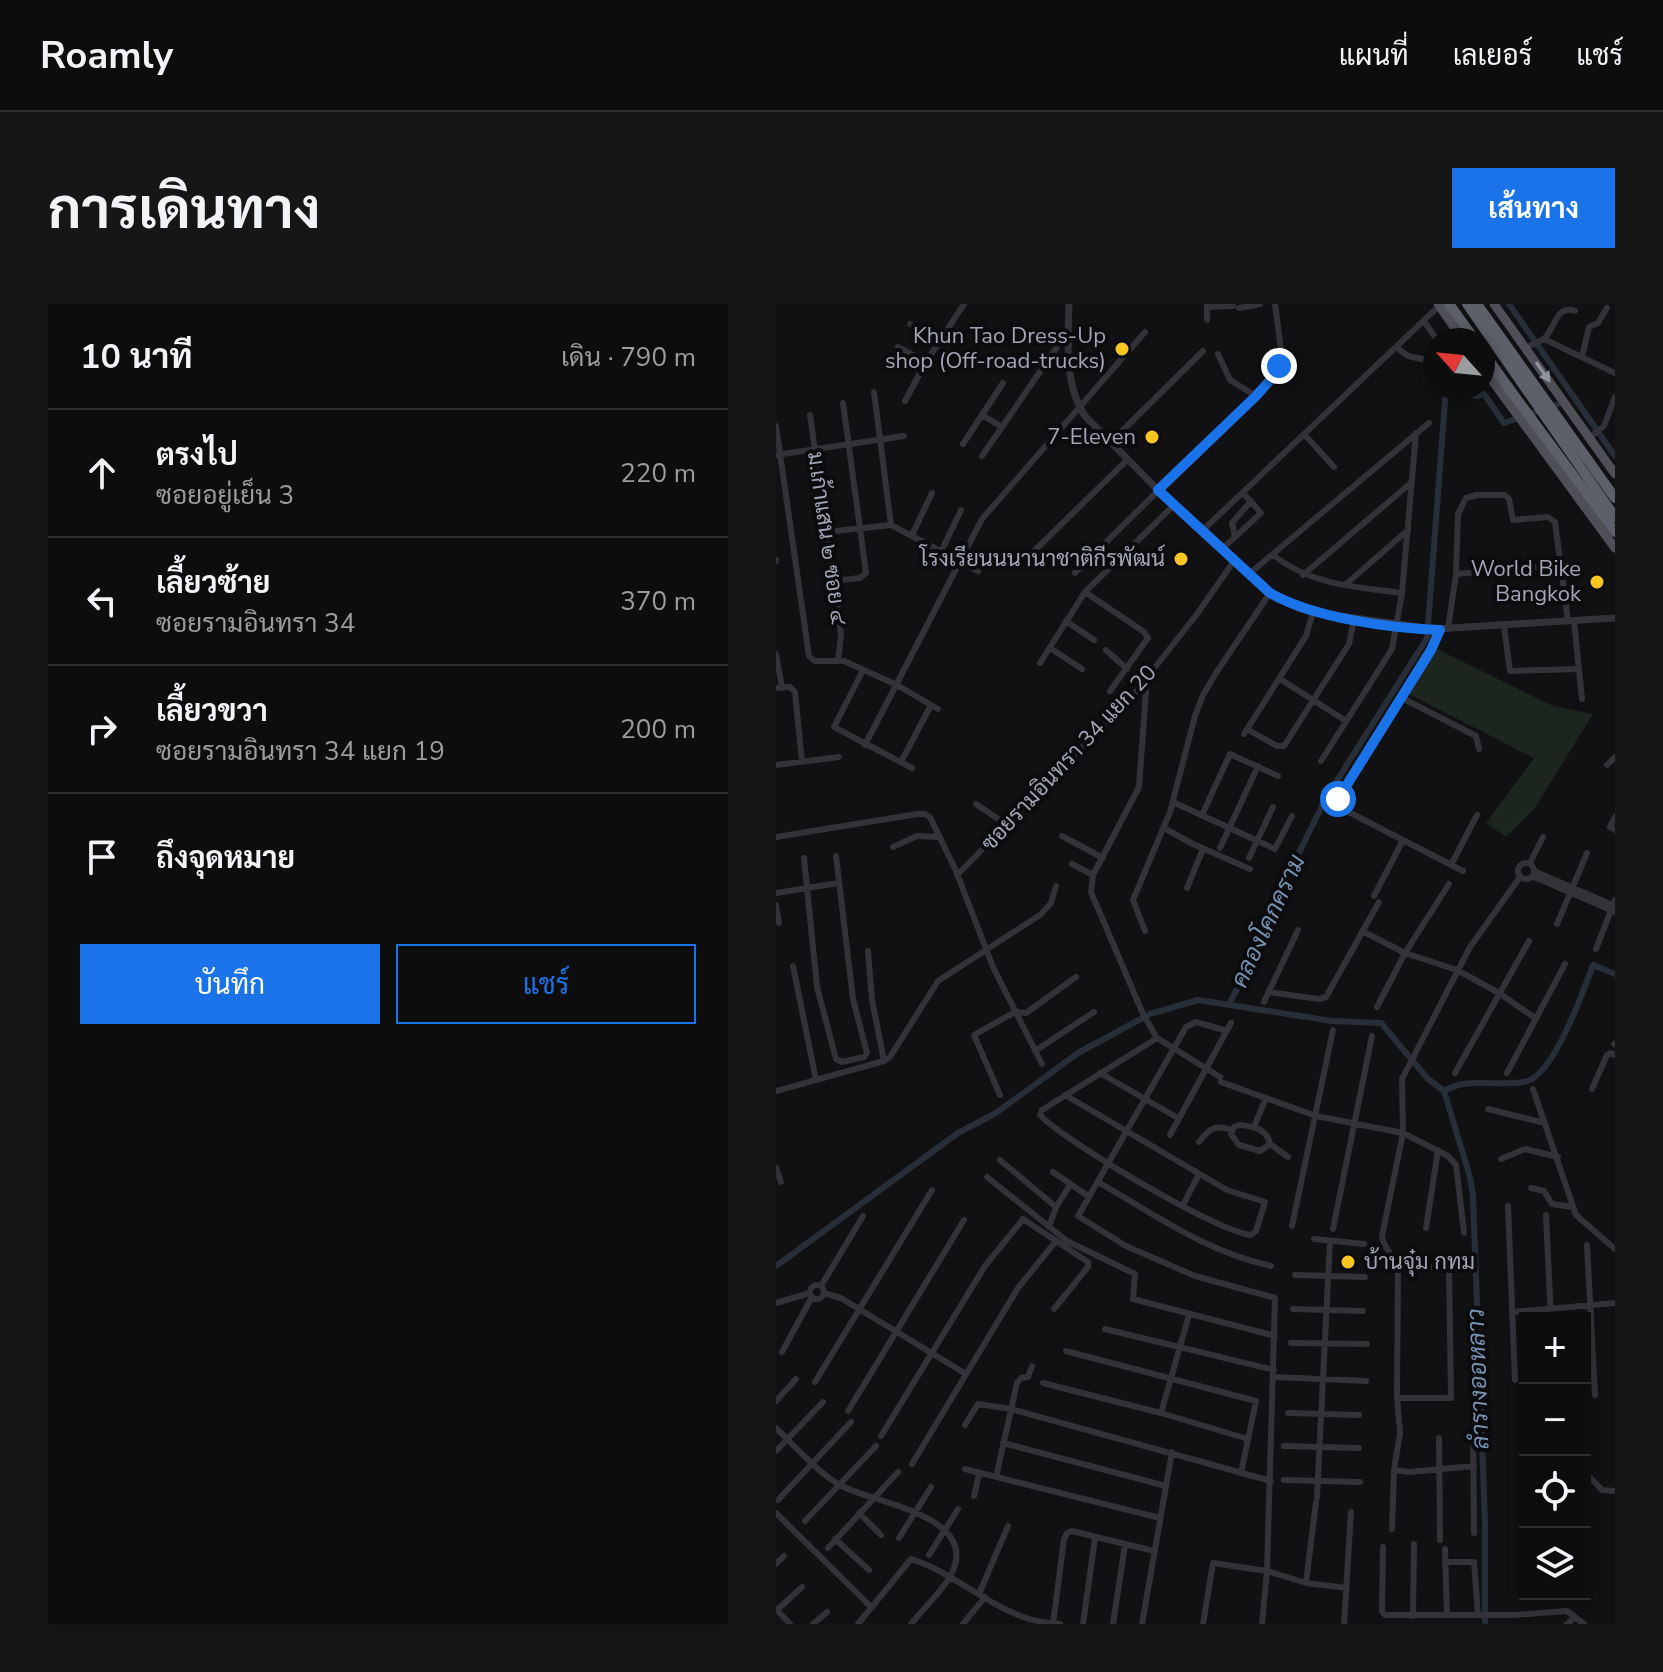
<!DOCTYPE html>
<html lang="th">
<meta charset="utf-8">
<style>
:root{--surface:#0d0d0e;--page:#161617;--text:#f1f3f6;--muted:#9a9c9e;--line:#2d2d2e;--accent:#1a73e8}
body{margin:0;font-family:"Nunito Sans",Sarabun,sans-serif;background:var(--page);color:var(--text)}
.controls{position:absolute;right:24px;bottom:24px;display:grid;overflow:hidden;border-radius:0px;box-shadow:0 4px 12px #0003}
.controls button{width:72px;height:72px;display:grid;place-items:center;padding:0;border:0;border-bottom:2px solid var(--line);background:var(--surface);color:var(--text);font:40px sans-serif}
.compass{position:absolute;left:647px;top:24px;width:72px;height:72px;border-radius:50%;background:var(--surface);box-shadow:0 4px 12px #0003;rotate:297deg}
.stop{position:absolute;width:24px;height:24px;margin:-18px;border:6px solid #1a73e8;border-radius:50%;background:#fff}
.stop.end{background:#1a73e8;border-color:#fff;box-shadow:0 2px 8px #0008}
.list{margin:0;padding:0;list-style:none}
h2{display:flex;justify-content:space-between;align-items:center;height:104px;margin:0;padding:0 32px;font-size:34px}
h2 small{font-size:26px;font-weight:400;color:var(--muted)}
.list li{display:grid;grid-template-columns:52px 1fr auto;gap:24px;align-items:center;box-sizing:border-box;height:128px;padding:0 32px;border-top:2px solid var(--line)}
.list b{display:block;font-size:30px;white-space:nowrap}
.list p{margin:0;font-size:26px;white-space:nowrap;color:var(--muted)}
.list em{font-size:26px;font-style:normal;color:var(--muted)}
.actions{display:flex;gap:16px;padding:24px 32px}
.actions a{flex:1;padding:18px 0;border:2px solid var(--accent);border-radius:0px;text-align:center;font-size:28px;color:var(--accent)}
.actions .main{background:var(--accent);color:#fff}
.icon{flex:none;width:44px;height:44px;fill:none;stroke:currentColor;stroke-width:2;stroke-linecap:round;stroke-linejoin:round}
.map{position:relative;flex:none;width:839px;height:1320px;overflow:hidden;border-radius:0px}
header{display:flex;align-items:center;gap:48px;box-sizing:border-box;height:112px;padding:0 40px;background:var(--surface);border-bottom:2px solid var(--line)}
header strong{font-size:38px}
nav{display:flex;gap:44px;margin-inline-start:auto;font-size:28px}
.intro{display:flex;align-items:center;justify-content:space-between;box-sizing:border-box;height:192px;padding:0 48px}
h1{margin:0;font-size:56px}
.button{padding:20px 36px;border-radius:0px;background:var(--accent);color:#fff;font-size:28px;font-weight:700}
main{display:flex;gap:48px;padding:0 48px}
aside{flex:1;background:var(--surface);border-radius:0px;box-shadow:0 4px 12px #0003}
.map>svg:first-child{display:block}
.green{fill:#1d251f}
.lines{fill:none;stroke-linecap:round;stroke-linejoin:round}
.canal{stroke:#272e37;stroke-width:6}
.minor{stroke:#323238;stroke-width:6}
.tertiary{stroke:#323238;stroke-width:7}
.primary{stroke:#4e4f57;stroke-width:9}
.motorway{stroke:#5e6069;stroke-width:10}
.motorway-bridge{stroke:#5e6069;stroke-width:10}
.oneway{fill:#9094a1}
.route{stroke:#1a73e8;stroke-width:10}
.poi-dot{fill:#fbc621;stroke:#0c0c0e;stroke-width:3}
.labels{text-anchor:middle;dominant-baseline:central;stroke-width:8;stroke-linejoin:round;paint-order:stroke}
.poi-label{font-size:22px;fill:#a1a5b4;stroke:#0c0c0e;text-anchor:end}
.street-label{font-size:22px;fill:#a1a5b4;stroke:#0c0c0e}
.water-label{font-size:24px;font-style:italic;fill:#7690b2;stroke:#0c0c0e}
</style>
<header>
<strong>Roamly</strong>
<nav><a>แผนที่</a><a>เลเยอร์</a><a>แชร์</a></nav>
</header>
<div class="intro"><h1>การเดินทาง</h1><a class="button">เส้นทาง</a></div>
<main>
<aside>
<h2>10 นาที<small>เดิน · 790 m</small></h2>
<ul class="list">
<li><svg class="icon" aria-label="ahead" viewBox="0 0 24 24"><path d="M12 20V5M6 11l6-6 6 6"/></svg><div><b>ตรงไป</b><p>ซอยอยู่เย็น 3</p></div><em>220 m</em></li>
<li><svg class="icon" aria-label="left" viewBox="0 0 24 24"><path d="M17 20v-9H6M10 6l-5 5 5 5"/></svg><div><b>เลี้ยวซ้าย</b><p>ซอยรามอินทรา 34</p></div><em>370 m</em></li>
<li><svg class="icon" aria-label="right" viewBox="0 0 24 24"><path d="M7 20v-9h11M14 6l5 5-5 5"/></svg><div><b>เลี้ยวขวา</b><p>ซอยรามอินทรา 34 แยก 19</p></div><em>200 m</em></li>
<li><svg class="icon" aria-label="arrive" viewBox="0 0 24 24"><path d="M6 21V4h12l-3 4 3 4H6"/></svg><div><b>ถึงจุดหมาย</b></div></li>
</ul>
<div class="actions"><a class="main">บันทึก</a><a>แชร์</a></div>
</aside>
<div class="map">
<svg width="839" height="1320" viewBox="0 0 839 1320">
<rect width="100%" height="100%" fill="#111113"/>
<path class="green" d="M661,345L777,402L817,410L759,504L730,533L710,519L758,454L631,389Z"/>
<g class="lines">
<path class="canal" d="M733,0L839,152
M684,84L700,92L708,90L728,119L788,98
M453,700L478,653L501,593L550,494L651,334L670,84
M668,787L694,873L697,892L709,1218V1320
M668,787C690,774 712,781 736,779C741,779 749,778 754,776C779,765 808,686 817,661L839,670
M0,962L182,829L220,809L302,749L374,710L422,696L556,717L605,719L652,775L668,787"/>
<path class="minor" d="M431,3L457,2
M463,4L484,0
M431,16V0
M648,17L661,36
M134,20L164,37
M768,35C779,25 780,0 799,7
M122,43L150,58
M620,43L632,52L659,58
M749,44L768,35L839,69
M442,50L454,76L480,92
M806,53L813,23L822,19L831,4
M98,88L115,221
M129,97L150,58L188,0
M34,111L65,331L62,357
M206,111L226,123
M0,122L33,352L39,357H68L121,381L162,405
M528,130L558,163
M813,134L828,122L839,93
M334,139L427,47
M187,140L227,79
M0,151L128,132
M206,152L292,27
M426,227L663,2
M50,228L115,221L202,267
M136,231L156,189
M459,233L456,219L475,197
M446,245L485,209L467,189
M166,246L185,206
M497,251C535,281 580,283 626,289
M252,253L351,156
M0,256V257
M299,269L497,73L505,46L499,0
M473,270L653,119
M680,270L786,261
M527,271L636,178
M56,277L84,274L90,269L67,99
M569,281L632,226
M309,288L368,328L372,334L334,387
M290,317L318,336
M798,317L806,395
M728,322L734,367L803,365
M672,325L680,270L682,210L690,194L701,191H729L733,195L737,216L772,213L779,218L792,317
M664,326L655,346L561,500L563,503L687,567
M274,344L306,365
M330,346L351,365
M0,350L6,383
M264,359L309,288L398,201
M87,366L58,423L136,464
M371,373L363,483L317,571L315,588L367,710L381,734L444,773
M504,375L570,417
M0,384L14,383L19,388L26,458
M624,393L700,432L703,445
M471,425L501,442H508L573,340L578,315
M468,430L530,332L537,308
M89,441L206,215L369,28
M545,457L616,345L626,289L640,129
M125,458L155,401
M0,461L63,453
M831,461L839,453
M397,498L499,545L516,512
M200,500L231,521
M426,511L454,450L502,472
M839,513L834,523L839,526
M388,524L417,540L474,565
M286,532L327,554
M0,533L141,510H149L154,513L180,567L217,663L266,760
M117,543L141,532L164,533
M444,544L482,462
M28,554L41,683L60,755L66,758L88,753L91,749L77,695L60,552
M473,554L497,503
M742 567a8 8 0 1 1 16 0a8 8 0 1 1-16 0Z
M754,559L767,533
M296,560L317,571
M675,561L701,511
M758,567L839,602
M181,571L354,395L421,310L458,257
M756,572L839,608
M411,584L427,545
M0,589L62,579
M598,592L627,536
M0,601L3,619
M781,620L811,549
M369,627L357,596L394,508L419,412L427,391L440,369L494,289
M586,627L629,649L681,666L723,689L759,714
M820,645L839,596
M92,647L96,696L108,757
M17,662L40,776
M492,688L543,695L550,693L603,598
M488,698L522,626
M601,703L629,649L673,580
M451,727L420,718L410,723L302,912L350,942L419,972L499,994L491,1267L486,1320
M838,740L839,741
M259,747L318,708
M324,769L402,814
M679,769L753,637
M731,769L789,660
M445,778L540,812L627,829L672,852L680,861L688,929
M757,785L800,911L839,945
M816,785L831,751L835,749L839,751
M0,787L108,757L114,753L162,677L264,611L275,599L280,582
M224,791L198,731L239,708L250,709L300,673
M289,791L451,886L489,898L480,927L475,931C441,928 288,837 264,811L266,806L381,734
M712,805L769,819
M464,821C477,822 491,825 494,840L484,847L463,841L455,830L458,823Z
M478,823L490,794
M394,831L455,719
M423,838C434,824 439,820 456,826
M494,840L512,853
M725,855L749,845L782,853
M224,856L280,903
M0,864L5,878
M277,868L312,892
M211,873L291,937L359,970L357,995L499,1032
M322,878C380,911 428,947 495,962
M755,884L768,887L776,900L797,903
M407,901L423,870
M732,902L739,1076
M770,911L775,1014
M516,922L557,726
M273,923L280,903L294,881
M650,924L662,846
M557,925L596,732
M538,935L588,940
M811,941L819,1091
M622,964L691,962
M519,971L589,973
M34 988a7 7 0 1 1 14 0a7 7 0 1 1-14 0Z
M45,982L87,912
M48,989L65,994L190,1070
M0,999L34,989
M517,1005L587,1007
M737,1008L839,999
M329,1025L498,1066
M515,1039L591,1040
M290,1047L480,1097L465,1169
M6,1048L36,993
M498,1073L590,1077
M39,1078L156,886
M267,1079L385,1109L472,1135
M621,1094H675L673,963
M0,1097L20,1075
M72,1107L188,916
M385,1109L413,1011
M512,1109L583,1111
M189,1121L202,1100L235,1105L495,1177
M0,1124C18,1141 42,1169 64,1181C98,1200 208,1211 174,1273C164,1289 147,1305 135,1320
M697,1129L698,1229
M105,1132L209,962L247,915L312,958V963L278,1005
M663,1134L664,1236
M227,1139L390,1182
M508,1142L583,1144
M0,1147L47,1098
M136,1160L242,984L280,937
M189,1165L384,1214
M618,1166L633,1168L698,1162
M809,1168L826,1186L839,1187
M220,1173L241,1079L245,1074L252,1073L256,1062
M508,1176L584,1178
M198,1192L203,1170
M541,1193L554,937
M2,1196L75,1118
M0,1209L95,1303
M83,1209L105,1231
M29,1217L100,1142
M616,1225L618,1166L624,1129L621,1094L622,964C619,952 607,945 606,932L627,829L626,775L694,643L744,573
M123,1234L155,1183
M59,1235L93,1266
M607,1243L606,1307L609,1311H738L791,1307L808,1320
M52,1244L122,1168
M669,1245L671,1311
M153,1251L182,1205
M669,1258H698L702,1311
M0,1260L8,1252
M530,1279L540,1198
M203,1290L232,1222
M0,1305L14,1320
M1,1306L26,1283
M637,1312L638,1240
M37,1320L51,1308
M82,1320L135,1255C177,1268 211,1302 253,1315C262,1318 274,1319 284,1320
M187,1320L209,1293
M277,1320L288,1235L291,1229L296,1227L378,1247
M307,1320L319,1234
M337,1320L349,1241
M366,1320L396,1148
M427,1320L437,1259L491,1267L530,1279L571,1284
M568,1320L575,1208
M791,1320L796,1316"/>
<path class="tertiary" d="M293,0C292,36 288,81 309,112L382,186L494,289L522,304L537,308L657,325L839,314"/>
<path class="primary" d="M662,0L687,36
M718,0L839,170
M707,64L839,244"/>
<path class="motorway" d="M673,0L699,36
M707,48L732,83"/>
<path class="motorway-bridge" d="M691,0L839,213
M701,0L839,194
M732,83L839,228"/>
</g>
<defs><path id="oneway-solid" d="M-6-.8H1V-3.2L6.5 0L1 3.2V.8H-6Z" transform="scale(2)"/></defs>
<use class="oneway" href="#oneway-solid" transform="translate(767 68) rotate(55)"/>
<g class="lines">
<path class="route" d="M503,62L497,73L480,92L382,186L494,289C538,314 613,324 664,326L655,346L562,495"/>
</g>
<g class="poi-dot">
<circle cx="346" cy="45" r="8"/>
<circle cx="376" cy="133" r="8"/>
<circle cx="405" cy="255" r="8"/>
<circle cx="821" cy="278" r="8"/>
<circle cx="572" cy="958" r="8"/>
</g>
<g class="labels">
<g class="poi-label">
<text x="330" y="32">Khun Tao Dress-Up<tspan x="330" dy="25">shop (Off-road-trucks)</tspan></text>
<text x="360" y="133">7-Eleven</text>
<text x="389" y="255">โรงเรียนนนานาชาติกีรพัฒน์</text>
<text x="805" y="265">World Bike<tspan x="805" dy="25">Bangkok</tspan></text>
<text x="588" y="958" text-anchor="start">บ้านจุ๋ม กทม</text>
</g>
<g class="street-label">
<text transform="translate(51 234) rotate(82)">ม.เก้าแสน ๒ ซอย ๔</text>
<text transform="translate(293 454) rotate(-47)">ซอยรามอินทรา 34 แยก 20</text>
</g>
<g class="water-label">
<text transform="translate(492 617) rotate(-65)">คลองโคกคราม</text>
<text transform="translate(702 1075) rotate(-92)">ลำรางออหลาว</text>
</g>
</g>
</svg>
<div class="controls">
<button>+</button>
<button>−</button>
<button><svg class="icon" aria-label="locate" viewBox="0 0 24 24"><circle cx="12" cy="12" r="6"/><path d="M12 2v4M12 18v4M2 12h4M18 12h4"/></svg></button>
<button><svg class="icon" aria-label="layers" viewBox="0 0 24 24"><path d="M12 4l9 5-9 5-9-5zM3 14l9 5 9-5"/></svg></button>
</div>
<svg class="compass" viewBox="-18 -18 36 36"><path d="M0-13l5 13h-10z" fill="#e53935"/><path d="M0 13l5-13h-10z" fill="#9a9c9e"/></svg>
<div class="stop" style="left:562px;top:495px"></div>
<div class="stop end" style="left:503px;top:62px"></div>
</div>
</main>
